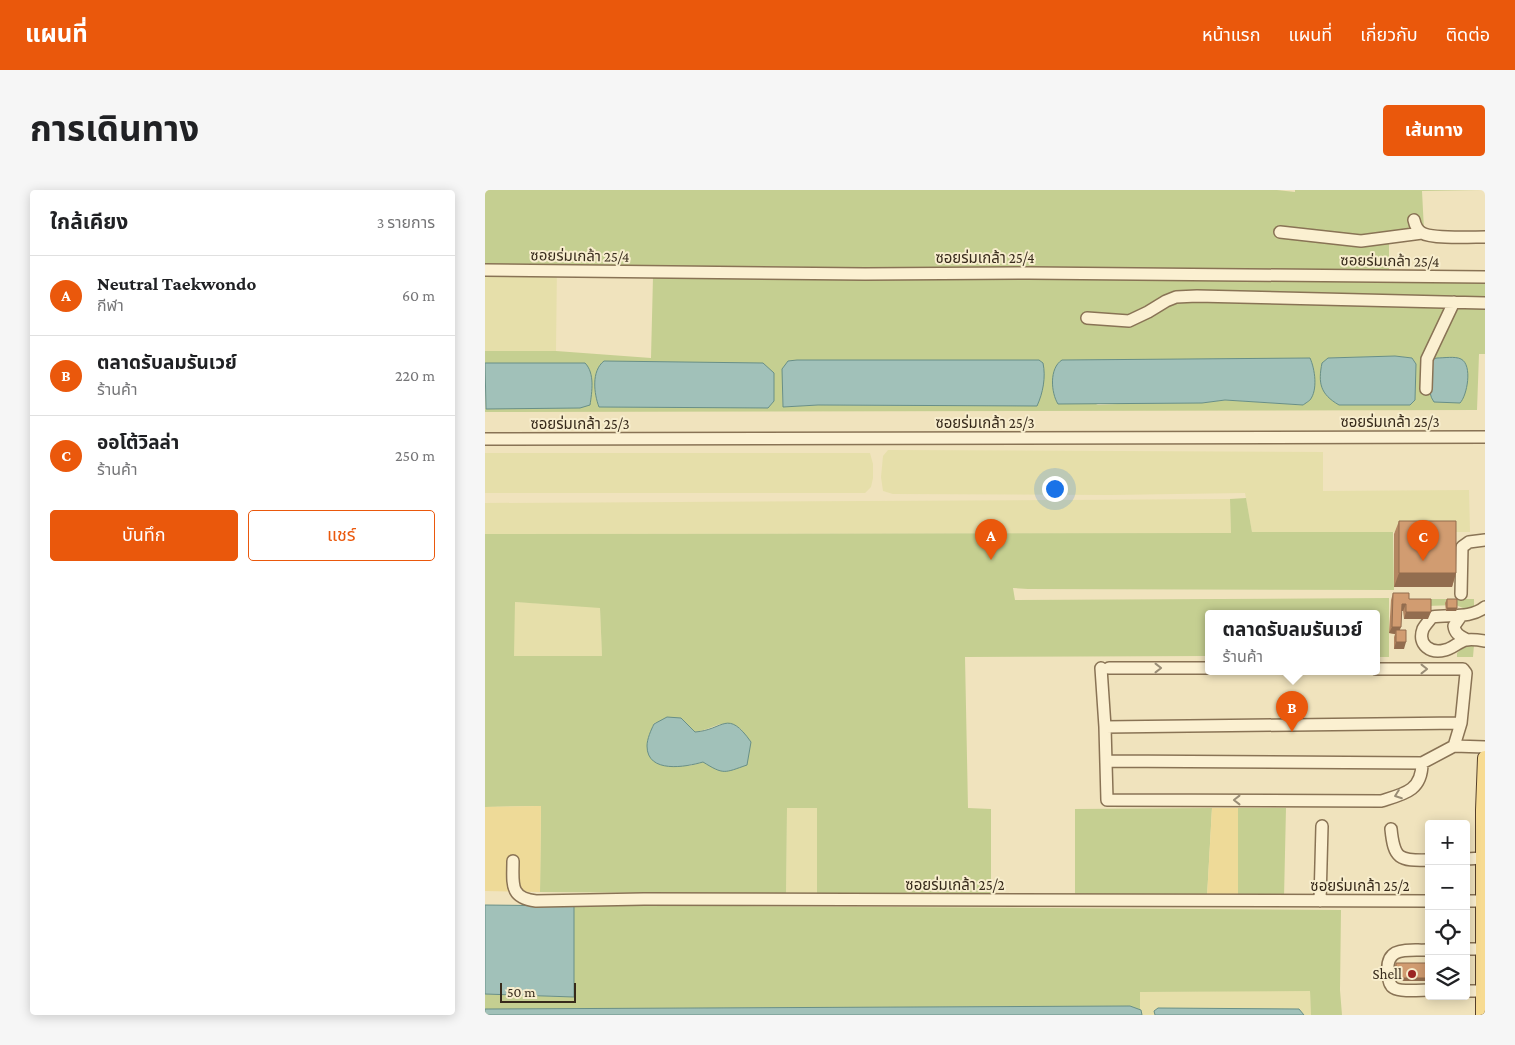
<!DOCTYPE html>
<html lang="th">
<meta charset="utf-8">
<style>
:root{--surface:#fff;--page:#f6f6f6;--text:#202124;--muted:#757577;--line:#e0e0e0;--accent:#ea580c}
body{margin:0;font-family:"Crimson Pro","Noto Sans Thai",serif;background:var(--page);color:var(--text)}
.controls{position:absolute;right:15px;bottom:15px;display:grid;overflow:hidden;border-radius:5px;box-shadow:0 2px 12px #0003}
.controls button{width:45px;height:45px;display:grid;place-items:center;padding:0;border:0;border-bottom:1px solid var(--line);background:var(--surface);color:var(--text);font:25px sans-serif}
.scale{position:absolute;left:15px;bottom:12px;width:76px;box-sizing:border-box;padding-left:5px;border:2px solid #372a1b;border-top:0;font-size:14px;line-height:18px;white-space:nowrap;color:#372a1b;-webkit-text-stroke:4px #f7edcd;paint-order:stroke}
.you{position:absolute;left:569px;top:298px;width:18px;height:18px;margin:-12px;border:4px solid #fff;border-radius:50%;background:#1a73e8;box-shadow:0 0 0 8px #1a73e833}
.badge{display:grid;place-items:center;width:32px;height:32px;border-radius:50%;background:var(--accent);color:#fff;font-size:16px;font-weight:700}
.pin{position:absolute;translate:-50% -41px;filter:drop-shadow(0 1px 2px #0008)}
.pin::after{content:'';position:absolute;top:26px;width:18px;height:15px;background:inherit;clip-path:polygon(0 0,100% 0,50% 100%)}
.popup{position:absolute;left:720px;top:420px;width:175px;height:65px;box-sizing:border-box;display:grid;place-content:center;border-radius:5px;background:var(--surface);filter:drop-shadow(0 1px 4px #0005);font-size:16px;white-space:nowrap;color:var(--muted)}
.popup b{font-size:19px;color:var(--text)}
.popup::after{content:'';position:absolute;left:50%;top:100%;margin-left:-10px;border:10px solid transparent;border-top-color:var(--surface)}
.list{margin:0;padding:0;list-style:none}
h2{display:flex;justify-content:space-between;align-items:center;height:65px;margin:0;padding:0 20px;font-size:21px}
h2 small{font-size:16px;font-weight:400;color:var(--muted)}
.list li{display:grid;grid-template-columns:32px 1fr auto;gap:15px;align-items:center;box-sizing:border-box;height:80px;padding:0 20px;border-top:1px solid var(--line)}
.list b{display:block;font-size:19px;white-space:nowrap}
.list p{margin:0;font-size:16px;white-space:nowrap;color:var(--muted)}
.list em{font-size:16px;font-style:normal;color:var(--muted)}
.actions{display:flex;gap:10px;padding:15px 20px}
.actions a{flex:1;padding:11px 0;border:1px solid var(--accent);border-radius:5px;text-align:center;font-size:18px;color:var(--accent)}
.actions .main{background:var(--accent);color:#fff}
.icon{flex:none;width:28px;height:28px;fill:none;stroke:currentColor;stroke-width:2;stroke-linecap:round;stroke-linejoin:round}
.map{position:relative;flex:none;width:1000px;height:825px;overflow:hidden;border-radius:5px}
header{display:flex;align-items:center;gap:30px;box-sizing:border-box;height:70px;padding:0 25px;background:var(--accent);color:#fff}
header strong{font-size:24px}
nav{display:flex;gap:28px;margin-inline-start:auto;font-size:18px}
.intro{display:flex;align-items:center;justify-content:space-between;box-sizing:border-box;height:120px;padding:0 30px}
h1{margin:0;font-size:35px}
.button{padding:12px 22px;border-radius:5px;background:var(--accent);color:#fff;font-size:18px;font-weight:700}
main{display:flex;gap:30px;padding:0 30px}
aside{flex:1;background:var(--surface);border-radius:5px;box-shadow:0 2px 12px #0003}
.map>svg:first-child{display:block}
.farmland{fill:#e6dfaa}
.green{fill:#c5cf91;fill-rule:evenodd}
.sand{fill:#eeda98}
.water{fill:#a1c1b9;stroke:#688f87}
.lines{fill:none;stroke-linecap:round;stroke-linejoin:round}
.minor-casing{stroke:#897355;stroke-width:14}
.major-casing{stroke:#56402a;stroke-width:16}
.minor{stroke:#fbf0d1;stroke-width:11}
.major{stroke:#f7db92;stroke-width:14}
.wall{fill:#b48661}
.shaded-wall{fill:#926d4f}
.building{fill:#d19c71;stroke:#926d4f}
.oneway{stroke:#998d76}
.poi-dot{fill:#9b2522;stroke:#f7edcd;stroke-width:2}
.labels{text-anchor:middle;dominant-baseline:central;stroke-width:4;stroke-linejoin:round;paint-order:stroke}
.street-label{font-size:15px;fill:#372a1b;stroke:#f7edcd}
.poi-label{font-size:15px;fill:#372a1b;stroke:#f7edcd;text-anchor:end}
</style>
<header>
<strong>แผนที่</strong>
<nav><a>หน้าแรก</a><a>แผนที่</a><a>เกี่ยวกับ</a><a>ติดต่อ</a></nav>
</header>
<div class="intro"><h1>การเดินทาง</h1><a class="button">เส้นทาง</a></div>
<main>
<aside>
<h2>ใกล้เคียง<small>3 รายการ</small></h2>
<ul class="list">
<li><span class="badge">A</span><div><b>Neutral Taekwondo</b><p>กีฬา</p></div><em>60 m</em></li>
<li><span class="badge">B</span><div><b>ตลาดรับลมรันเวย์</b><p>ร้านค้า</p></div><em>220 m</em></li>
<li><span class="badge">C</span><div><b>ออโต้วิลล่า</b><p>ร้านค้า</p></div><em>250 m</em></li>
</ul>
<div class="actions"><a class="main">บันทึก</a><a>แชร์</a></div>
</aside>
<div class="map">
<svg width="1000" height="825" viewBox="0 0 1000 825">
<rect width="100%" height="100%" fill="#f0e3bd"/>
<path class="farmland" d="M0,74L72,75L71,161H0Z
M403,260L838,262V301L984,300L985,342H767L760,303L625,305L408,304L398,301L396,287L398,266Z
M0,263H385L388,274V288L386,297L380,303H0Z
M745,309L746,343L0,344V313Z
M29,412L115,417L117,466L28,467Z
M302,618H333L332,705L301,704Z
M825,800L826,825H655V802Z"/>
<path class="green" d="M0,0H792L810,2V0H996L937,1L939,40L904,43V81H740L0,74Z
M168,87L561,88L1000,91V164H994L992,220L0,222V219L100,173H0V161H71L166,168ZM910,166L927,168L931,174L930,210L843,168ZM824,168L818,215L740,210L717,213H654L611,215L692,170ZM312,170H554L552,216L333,215L298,217L297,197L303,171ZM278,173L289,184L111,185Z
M761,308L767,342H908L909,400L543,399L528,398L530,410L904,408V467H891V423H723V466L480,467L483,618L506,619V706L332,705V618H302L301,704L55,702L56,616L0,617V344L746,343L745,309ZM30,412L115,418L117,466H29ZM196,528L209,542C231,540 235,526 257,540L218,572L204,576L162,557L169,533Z
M942,409H989V421H985L971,415L942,416Z
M989,455L988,467H972V463L978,457Z
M727,618L722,707L590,706V619Z
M753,618H801L799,708L753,707Z
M89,716H255L856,720L855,800L857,825H826L825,801L655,802V820L645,816L0,819V804L89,807Z"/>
<path class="sand" d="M56,616L55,702L0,701V617Z
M727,618H753V707H722Z"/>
<path class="water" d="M910,166L927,168L931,174L930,210L925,215H854C835,204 833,193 837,173L843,168Z
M825,168C830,179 833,200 825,210C824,211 818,215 818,215L740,210L717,213L573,214C566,203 564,178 577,170Z
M952,168C959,168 970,166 976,169C988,175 982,206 975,213L949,212C941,202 945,181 947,169Z
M312,170H554L558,173C561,187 558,203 552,216L333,215L298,217L297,179L303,171Z
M119,171L278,173L289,183V211L283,218L114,217C109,204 106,181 119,171Z
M0,173H100C110,183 107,202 105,215L95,218L1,219Z
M182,527L196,528L210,542C239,540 242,518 266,552L262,575C239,583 239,585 218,572C201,577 162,584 162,556C162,549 166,540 169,534Z
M0,715L89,716V807L0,804Z
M645,816L656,820L657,825H0V819Z
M673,818L814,819L819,825H670L669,821Z"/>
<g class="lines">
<defs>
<path id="minor" d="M929,30C930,35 932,40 937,43C947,49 986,47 1000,47
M795,42L876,51L937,43
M0,80L380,84L544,83L1000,87
M602,128L644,131L663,122L681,111L691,107L712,106L1000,113
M941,199L942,169L969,112
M0,249L1000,247
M976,404L977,357L984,352L1000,350
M1000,417C985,429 965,424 947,427C944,431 940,435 938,439C932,455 946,464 960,460C967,459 973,452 981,450C987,449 994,450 1000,451
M976,426L969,436C970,444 975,446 982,450
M616,478L620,537L976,533
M624,478H723
M620,537L622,610L896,611C919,604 937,601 937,573L969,556L976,533L981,483L978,479H891
M969,556L1000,557
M621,571L937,573
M906,639C909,669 914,671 944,670
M981,669L998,668
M28,671C28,693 24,708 51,711L159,709L944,711
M835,711L837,636
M981,711H998
M981,759H998
M944,760C922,761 900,755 903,784C904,790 904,795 909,798C915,802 936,800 944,800
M981,801H998"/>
<path id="major" d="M998,825V620L1000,568"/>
</defs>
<use href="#minor" class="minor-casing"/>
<use href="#major" class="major-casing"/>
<use href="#minor" class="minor"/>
<use href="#major" class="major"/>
</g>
<path class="wall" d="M914,331L971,383L967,397H909V344Z
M908,403L924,409L943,429H919L918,421H916L915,440L919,459H909V447L910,444L904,443L906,410Z
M962,409L972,418L971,421H961L960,413Z
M911,773H944L910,791V776Z"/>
<path class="shaded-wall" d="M914,383H971L967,397H909Z
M917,414H921L918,421L914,420Z
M962,418H972L971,421H961Z
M921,422H946L943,429H919Z
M907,437H916L913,444L911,440L910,444L904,443Z
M911,452H921L919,459H909Z
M911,788H944V791H910Z"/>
<path class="building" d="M914,331H971V383H914Z
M908,403H924V409H946V422H921V414H917L916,437H907Z
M962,409H972V418H962Z
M911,440H921V452H911Z
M911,773H944V788H911Z"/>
<defs><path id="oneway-chevron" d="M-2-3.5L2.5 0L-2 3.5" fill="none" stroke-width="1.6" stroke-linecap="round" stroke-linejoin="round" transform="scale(1.25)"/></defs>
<g class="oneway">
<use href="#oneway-chevron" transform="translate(673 478)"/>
<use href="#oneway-chevron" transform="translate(939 479)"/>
<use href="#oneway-chevron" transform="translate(913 605) rotate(160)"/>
<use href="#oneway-chevron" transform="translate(752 610) rotate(-180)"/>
</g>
<circle class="poi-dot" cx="927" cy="784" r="5"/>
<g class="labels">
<g class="street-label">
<text transform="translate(95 66) rotate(1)">ซอยร่มเกล้า 25/4</text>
<text x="500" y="68">ซอยร่มเกล้า 25/4</text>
<text transform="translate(905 71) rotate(1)">ซอยร่มเกล้า 25/4</text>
<text x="905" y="232">ซอยร่มเกล้า 25/3</text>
<text x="500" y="233">ซอยร่มเกล้า 25/3</text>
<text x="95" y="234">ซอยร่มเกล้า 25/3</text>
<text x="470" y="695">ซอยร่มเกล้า 25/2</text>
<text x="875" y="696">ซอยร่มเกล้า 25/2</text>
</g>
<g class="poi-label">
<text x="917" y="784">Shell</text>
</g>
</g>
</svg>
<div class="controls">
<button>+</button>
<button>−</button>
<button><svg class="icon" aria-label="locate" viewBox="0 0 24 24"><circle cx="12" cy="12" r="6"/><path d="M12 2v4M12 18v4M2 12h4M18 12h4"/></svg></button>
<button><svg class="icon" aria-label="layers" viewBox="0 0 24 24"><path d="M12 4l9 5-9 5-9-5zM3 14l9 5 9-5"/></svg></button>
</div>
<div class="scale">50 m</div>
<div class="you"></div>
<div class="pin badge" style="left:506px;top:370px">A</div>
<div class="pin badge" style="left:807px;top:542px">B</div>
<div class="popup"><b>ตลาดรับลมรันเวย์</b>ร้านค้า</div>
<div class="pin badge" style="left:938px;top:371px">C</div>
</div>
</main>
